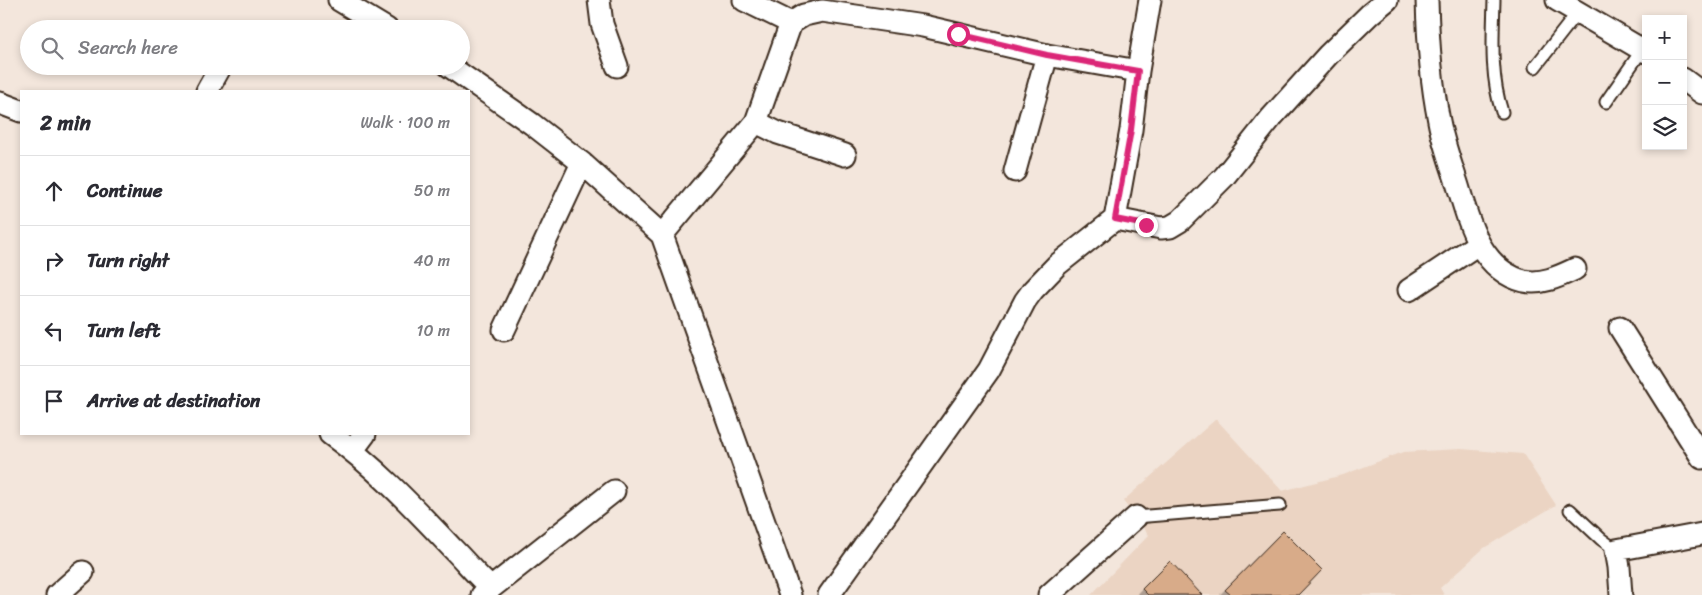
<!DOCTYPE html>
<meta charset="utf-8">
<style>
:root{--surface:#fff;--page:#f2f2f3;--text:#2b2b33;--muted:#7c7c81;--line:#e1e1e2}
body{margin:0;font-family:Sriracha,sans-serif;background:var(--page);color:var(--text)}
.controls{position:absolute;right:15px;top:15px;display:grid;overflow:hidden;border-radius:0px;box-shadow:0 2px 8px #0003}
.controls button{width:45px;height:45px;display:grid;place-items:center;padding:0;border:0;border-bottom:1px solid var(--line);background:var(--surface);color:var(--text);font:25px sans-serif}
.stop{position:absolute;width:15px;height:15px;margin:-11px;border:4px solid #db2777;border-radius:50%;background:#fff}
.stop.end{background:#db2777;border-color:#fff;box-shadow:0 1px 5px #0008}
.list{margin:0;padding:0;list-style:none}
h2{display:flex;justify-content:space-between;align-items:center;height:65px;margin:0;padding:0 20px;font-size:21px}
h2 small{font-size:16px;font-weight:400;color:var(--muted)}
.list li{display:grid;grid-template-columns:32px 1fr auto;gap:15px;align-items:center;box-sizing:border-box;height:70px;padding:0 20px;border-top:1px solid var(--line)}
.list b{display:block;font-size:19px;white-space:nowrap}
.list em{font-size:16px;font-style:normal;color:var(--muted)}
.icon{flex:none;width:28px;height:28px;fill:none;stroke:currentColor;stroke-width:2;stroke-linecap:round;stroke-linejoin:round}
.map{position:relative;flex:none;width:1702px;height:595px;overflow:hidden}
.search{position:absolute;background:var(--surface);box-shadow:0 2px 8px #0003;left:20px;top:20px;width:450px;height:55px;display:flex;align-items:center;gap:12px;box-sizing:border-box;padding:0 18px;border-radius:28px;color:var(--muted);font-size:19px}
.panel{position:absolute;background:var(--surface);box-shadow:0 2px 8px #0003;left:20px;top:90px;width:450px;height:345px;border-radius:0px}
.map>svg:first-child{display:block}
.built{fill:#ebd4c3}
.building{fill:#d8ab89;stroke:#3b2a1e;filter:url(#shadow)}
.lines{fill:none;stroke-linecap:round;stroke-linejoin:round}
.service-casing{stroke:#3b2a1e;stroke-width:15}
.minor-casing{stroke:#3b2a1e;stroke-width:25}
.service{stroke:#fff;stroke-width:11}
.minor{stroke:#fff;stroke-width:21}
.route{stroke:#db2777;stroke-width:6}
</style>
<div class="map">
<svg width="1702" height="595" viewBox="0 0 1702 595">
<defs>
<filter id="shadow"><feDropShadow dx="-4.5" dy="4.5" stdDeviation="0" flood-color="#0004"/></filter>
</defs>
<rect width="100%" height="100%" fill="#f3e6dc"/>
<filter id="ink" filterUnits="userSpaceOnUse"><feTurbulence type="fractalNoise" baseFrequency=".02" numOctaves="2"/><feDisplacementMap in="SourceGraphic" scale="10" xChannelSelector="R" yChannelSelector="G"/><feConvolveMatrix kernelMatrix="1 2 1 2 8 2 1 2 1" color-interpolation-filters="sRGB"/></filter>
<g filter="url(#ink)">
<path class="built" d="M1216,419L1282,491L1343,475L1403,452L1461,449L1523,454L1556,505L1484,548L1440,588L1444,595H1091L1149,535L1123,501Z"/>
<path class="building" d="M1283,531L1322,570L1298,595H1231L1225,590Z
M1170,561L1202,595H1148L1142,589Z"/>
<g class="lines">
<defs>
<path id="service" d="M1494,0C1493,38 1490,75 1502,112
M1535,67L1578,12
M1606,102L1642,50
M1570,510L1601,539L1616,550
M1136,517L1280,505"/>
<path id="minor" d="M339,0L387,29
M599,0L602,24L617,66
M744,0L791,23
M1427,0C1428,40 1431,81 1439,121C1443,143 1451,164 1458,186C1469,223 1481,270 1524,281C1542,285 1560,276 1575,269
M1557,0L1646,52
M449,66L532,124L582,163L662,235L790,595
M1683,79L1702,93
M207,91L221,66
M0,103L21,111
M756,122L778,133L845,155
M1015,171L1047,55
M1115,219L1161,228L1170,227L1180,221L1224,177L1271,118L1328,55L1370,14L1387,0
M662,235L756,122L791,23L804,15L822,11L923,26L1047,55L1138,71
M1409,290L1478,244
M1620,328L1702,458
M504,330L582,163
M330,434C376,467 415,509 453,549C466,562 477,576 491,588L482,595
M353,450L365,434
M491,588L614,491
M57,595L83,572
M829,595L989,370L1025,301L1033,290L1057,265L1115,219L1131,130L1138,71L1150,0
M1049,595L1136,517
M1621,595L1619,567L1616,550L1702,534"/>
</defs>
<use href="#service" class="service-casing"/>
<use href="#minor" class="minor-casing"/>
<use href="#service" class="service"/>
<use href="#minor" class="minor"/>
</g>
</g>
<g class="lines" filter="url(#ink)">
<path class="route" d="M958,34L1047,55L1138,71L1131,130L1115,219L1146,225"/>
</g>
</svg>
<div class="controls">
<button>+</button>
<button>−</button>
<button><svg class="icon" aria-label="layers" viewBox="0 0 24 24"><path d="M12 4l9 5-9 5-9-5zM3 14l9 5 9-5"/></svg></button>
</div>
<div class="stop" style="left:958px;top:34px"></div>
<div class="stop end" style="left:1146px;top:225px"></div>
<div class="search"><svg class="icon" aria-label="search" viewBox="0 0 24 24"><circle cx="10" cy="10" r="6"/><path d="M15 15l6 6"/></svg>Search here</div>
<section class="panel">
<h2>2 min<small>Walk · 100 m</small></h2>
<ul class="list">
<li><svg class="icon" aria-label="ahead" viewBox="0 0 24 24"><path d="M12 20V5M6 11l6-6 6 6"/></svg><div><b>Continue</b></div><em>50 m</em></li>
<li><svg class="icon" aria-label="right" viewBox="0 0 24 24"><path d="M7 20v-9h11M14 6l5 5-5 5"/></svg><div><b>Turn right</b></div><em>40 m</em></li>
<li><svg class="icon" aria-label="left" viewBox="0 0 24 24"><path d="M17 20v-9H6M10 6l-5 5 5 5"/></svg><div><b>Turn left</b></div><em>10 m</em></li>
<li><svg class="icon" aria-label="arrive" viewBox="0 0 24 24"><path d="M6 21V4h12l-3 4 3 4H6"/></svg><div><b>Arrive at destination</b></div></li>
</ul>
</section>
</div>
